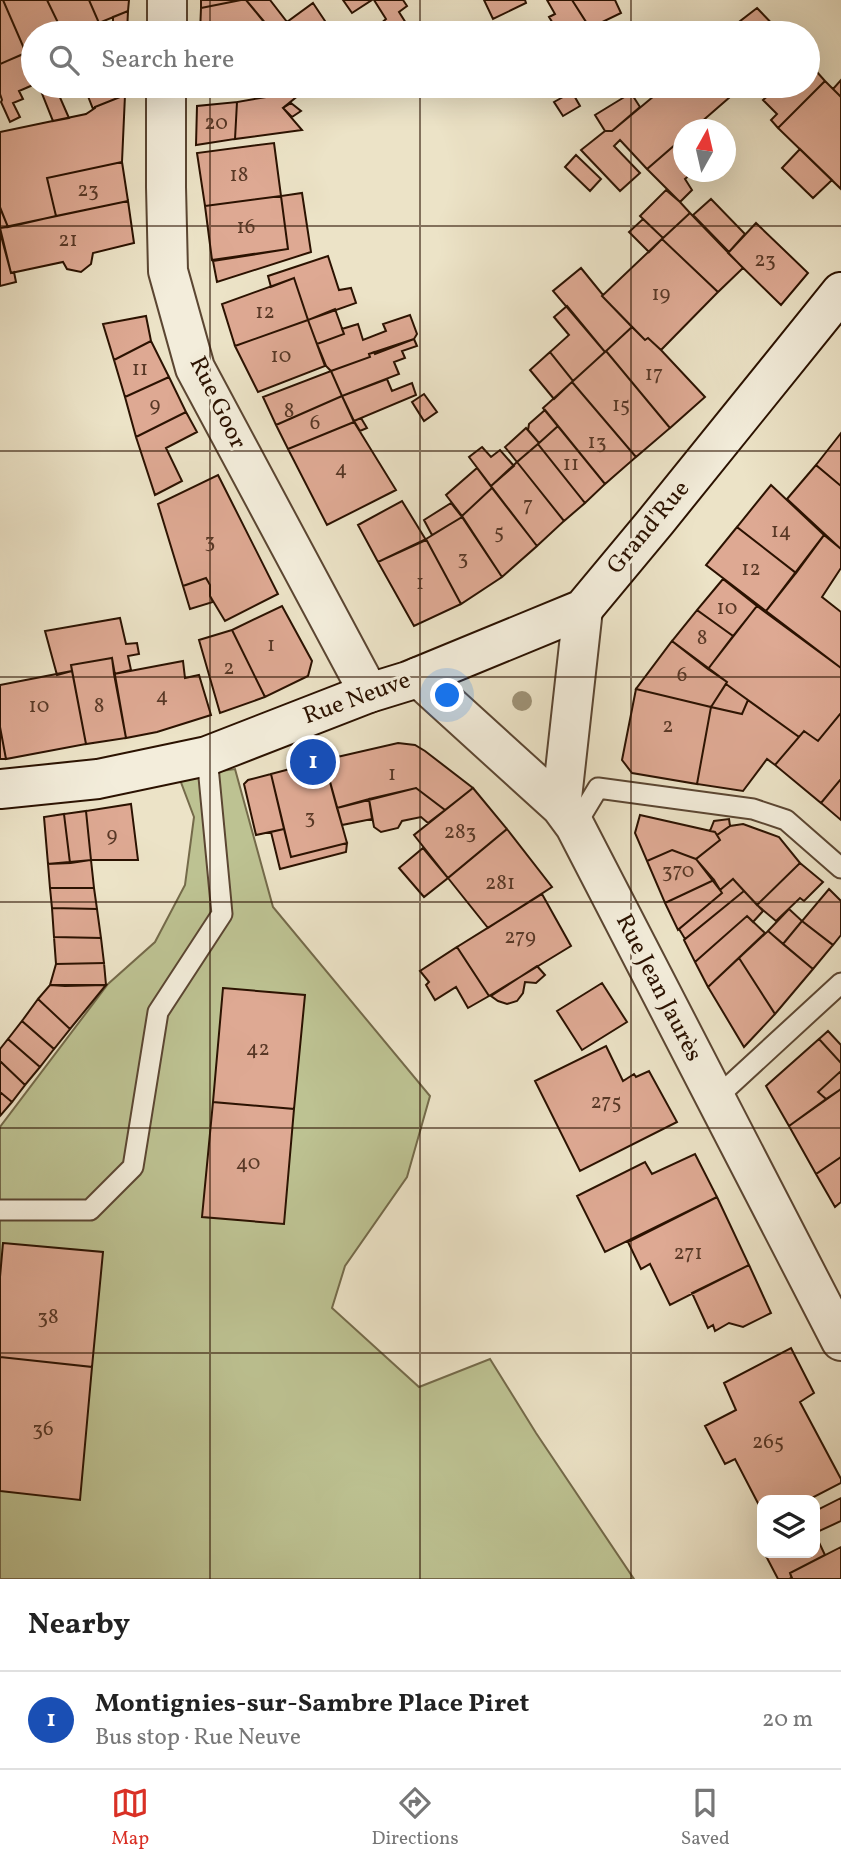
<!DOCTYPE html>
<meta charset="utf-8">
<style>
:root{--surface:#fff;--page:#f2f2f2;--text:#222;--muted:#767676;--line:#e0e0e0;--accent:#d93025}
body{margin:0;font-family:Vollkorn,serif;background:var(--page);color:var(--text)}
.controls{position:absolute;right:21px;bottom:21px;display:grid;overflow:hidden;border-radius:14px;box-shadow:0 7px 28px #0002}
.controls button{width:63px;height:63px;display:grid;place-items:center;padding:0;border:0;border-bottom:2px solid var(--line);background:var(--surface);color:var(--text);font:35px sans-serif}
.compass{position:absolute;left:673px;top:119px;width:63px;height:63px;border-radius:50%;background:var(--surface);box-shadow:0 7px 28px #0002;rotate:8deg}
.you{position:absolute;left:448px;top:696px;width:24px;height:24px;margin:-18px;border:5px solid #fff;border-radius:50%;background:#1a73e8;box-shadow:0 0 0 10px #1a73e833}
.badge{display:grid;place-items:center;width:46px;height:46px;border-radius:50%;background:var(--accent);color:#fff;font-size:23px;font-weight:700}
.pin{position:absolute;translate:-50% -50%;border:4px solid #fff;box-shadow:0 2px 7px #0006}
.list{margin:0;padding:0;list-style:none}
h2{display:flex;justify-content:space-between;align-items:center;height:91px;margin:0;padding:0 28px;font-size:30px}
h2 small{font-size:23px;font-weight:400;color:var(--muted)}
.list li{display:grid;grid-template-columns:46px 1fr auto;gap:21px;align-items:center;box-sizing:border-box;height:98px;padding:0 28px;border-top:2px solid var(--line)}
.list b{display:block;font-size:26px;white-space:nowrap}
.list p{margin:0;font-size:23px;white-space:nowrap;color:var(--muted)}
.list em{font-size:23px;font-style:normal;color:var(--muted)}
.icon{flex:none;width:38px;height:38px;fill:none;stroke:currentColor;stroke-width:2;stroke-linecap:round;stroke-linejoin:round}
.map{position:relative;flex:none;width:841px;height:1579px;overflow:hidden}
.search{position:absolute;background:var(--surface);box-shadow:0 7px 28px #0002;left:21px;right:21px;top:21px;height:77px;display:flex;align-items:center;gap:18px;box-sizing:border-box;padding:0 24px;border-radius:38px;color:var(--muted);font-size:26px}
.sheet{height:189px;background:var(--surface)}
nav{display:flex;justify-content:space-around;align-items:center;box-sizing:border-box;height:98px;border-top:2px solid var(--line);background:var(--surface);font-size:19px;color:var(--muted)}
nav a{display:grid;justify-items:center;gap:4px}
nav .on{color:var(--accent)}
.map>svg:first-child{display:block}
.green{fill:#bdc292;stroke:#746a4a;stroke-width:2}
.building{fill:#dea993;stroke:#2b1201;stroke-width:2}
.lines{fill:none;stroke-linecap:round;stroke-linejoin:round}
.lane-casing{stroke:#5b4632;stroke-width:23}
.street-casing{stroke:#5b4632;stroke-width:42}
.secondary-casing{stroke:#2b1201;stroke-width:42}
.lane{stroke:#f3eddb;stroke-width:19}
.street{stroke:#f3eddb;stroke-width:38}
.secondary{stroke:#f3eddb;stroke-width:38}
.tree{fill:#9e9276}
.grid{fill:none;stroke:#2b1201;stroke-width:2;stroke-opacity:0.55}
.labels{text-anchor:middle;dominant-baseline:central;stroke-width:6;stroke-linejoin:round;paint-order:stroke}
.number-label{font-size:21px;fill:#583826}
.street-label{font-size:24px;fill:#2b1201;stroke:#f3eddb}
</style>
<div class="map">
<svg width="841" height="1579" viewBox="0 0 841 1579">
<rect width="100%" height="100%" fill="#ece3c7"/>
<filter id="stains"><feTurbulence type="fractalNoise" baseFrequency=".00286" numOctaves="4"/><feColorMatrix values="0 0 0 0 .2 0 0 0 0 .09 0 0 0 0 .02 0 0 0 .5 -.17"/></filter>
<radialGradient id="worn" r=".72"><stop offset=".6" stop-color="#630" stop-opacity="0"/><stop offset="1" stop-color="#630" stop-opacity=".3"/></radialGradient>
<path class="green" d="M235,769L273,907L430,1096L407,1177L345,1266L332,1308L419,1387L490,1359L536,1433L634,1579H0V1127L108,984L155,942L185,885L194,817L179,777Z"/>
<path class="building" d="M0,0H3L26,53L0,64Z
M3,0H47L63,33H33V50L26,53Z
M47,0H89L99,23L73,33H63Z
M89,0H129L128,11L99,23Z
M201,0H241L201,8Z
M241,0H246L273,33H200L201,8Z
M246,0H270L287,22L272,31Z
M343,0H372L352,13Z
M374,0H403L407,6L399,12L411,31L408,33H384L379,25L386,19Z
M484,0H525L526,3L493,19Z
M547,0H572L593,33H559L549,17L555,14Z
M572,0H615L621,13L590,28Z
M313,3L325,21L310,33H295L287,22Z
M757,8L781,33H749L739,22Z
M128,11L127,33H113V17Z
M334,23L342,33H321Z
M33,50V73L25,53Z
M25,53L33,73V85L19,91L23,99L13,103L20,117L10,122L1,102L2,100L0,94V64Z
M808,62L825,81L778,128L771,120L777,114L763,100L779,86H808Z
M841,80V97L833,89Z
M825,81L841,97V189L778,128Z
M39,86H55L69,118L53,121Z
M84,86H125V95L95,107L93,109Z
M199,86H241L242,88L198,94Z
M283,86H310L283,108L302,130L235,139L237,102L272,96Z
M666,86H733L738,90L692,130H684V137L647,169L620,140L614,146L640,173L620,191L581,150L605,131H612Z
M572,92L580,106L563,116L554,102Z
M631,93L640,107L612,131H605L595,115Z
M125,95L122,162L47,178L56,216L8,227L0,207V132L86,114L95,108V107Z
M237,102L235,139L196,145L197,106Z
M291,103L301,111L292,117L283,108Z
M684,137V172H693L685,179L692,190L680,202L647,169Z
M274,143L281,196L205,206L197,153Z
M800,149L832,180L813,198L782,168Z
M576,155L601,179L590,191L565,167Z
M122,162L128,201L56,216L47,178Z
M666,190L680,202L690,213L663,238L640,216Z
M302,193L311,252L217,282L213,261L288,249L281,196Z
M281,196L288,249L212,260L205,206Z
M711,199L745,234L729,252L693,215Z
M128,201L134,243L93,253L91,264L81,272L67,269L63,262L11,273L0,228Z
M0,208L8,227L0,228Z
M690,213L743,268L718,292L662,239Z
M643,219L663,238L649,252L629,232Z
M756,223L808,273L781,305L728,253Z
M0,232L11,273L14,272L16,282L0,286Z
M662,239L718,292L661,350L648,338L645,340L602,296Z
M328,256L339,290L351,288L356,303L308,320L294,278L271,287L268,276Z
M581,268L603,295L602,296L632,327L605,352L553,291Z
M294,278L308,320L235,346L222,304Z
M567,306L605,352L573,381L550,352L569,335L554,317Z
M335,309L344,334L317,344L308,320Z
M410,315L417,334L414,339L369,354L370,357L331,371L326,366L317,344L344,334L342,329L358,324L363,340L386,331L383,324Z
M146,316L151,341L114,360L103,324Z
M308,320L325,366L258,392L235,346Z
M632,327L645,340L648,338L661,350L705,397L670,428L606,351Z
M414,339L417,346L402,351L405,358L394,362L399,374L342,396L331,371L370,357L369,354L374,352L375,354Z
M151,341L169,377L125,397L114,360Z
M606,351L670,428L636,457L572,382Z
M550,352L573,381L554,399L530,370Z
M331,371L342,396L276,425L263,397Z
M169,377L186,412L136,437L125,397Z
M387,379L392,391L412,383L416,395L354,421L342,396Z
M572,382L636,457L605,484L543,408Z
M424,394L437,412L424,421L412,402Z
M342,396L354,422L288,449L276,425Z
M545,410L558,426L539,443L528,430L529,424Z
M186,412L197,432L166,448L182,481L155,495L136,437Z
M361,418L367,428L360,431L354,421Z
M354,422L396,490L327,525L288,449Z
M558,426L605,484L585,503L538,444Z
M526,428L539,443L517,462L505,447Z
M841,433V486L816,465Z
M538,444L585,503L564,521L517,462Z
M482,447L491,457L500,450L514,466L491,486L469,457Z
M517,462L564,521L537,546L491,486Z
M816,465L841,486V549L787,499Z
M477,468L492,488L462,516L446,495Z
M218,475L278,594L225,621L210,596V585L206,578L183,586L158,504Z
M771,485L824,535L796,573L737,527Z
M492,488L537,546L502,577L462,516Z
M402,501L426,540L378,562L358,525Z
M451,503L462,517L432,535L424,520Z
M462,517L502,577L461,604L426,539Z
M737,527L796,573L766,611L706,565Z
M824,535L841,549V568L822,597L841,612V668L766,611Z
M426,539L461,604L414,626L378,562Z
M206,578L210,585V596L213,602L190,609L183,586Z
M723,579L757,606L733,636L697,610Z
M282,606L312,661L308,676L265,697L232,630Z
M757,606L841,668V713L818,741L804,731L799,737L734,690L726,684L727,682L708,669Z
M697,610L733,636L708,669L672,641Z
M120,618L126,644L137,643L139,654L128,656L131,670L114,674L112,658L71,665L72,671L57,675L45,631Z
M232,630L265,697L220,713L199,640Z
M672,641L727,682L711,707L636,689Z
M112,658L126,738L86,744L71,665Z
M183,661L185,678L199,675L211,715L157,732L126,738L114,674Z
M72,671L86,744L6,759L0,727V685Z
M726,684L748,700L742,714L711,707Z
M636,689L711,707L697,784L632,773L622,760Z
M748,700L799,737L775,765L767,759L743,791L697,784L711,707L742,714Z
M841,713V779L821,803L775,765L804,731L818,741Z
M0,727L6,759H0Z
M398,743L415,745L425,751L473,788L445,810L416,788L337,808L324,760Z
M324,760L347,843L291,857L271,774Z
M271,774L284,829L256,835L244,784L248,780Z
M841,779V820L821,803Z
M416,788L445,810L428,823L421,817L402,821L398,828L381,832L374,827L369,799Z
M473,788L507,829L448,878L414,835Z
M369,799L372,819L342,825L337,808Z
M131,804L138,860H91L86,811Z
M86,811L91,860L70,863L64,814Z
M64,814L70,863L48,864L44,817Z
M640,815L715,832L720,840L696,859L672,850L647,861L635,833Z
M729,819L730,826L717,835L715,832L710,831L714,821Z
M743,824L779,837L800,863L757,905L733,879L720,890L696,859L720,840L717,835L730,826Z
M284,829L291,857L347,843L346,852L280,869L271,832Z
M507,829L552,887L488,928L448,878Z
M423,848L448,878L424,897L399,868Z
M672,850L696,859L714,880L665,903L647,861Z
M91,860L94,888H50L48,864Z
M800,863L823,882L804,901L800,898L776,921L757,905Z
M733,879L744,891L685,939L679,929L722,893L720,890Z
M714,880L722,893L678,930L665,903Z
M50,888H94L97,909L52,908Z
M829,889L841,901V935L833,945L802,921Z
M744,891L763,911L753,922L747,916L695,962L684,940Z
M542,894L571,946L489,996L457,947Z
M52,908L97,909L101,938L54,937Z
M789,909L802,921L783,944L768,931Z
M747,916L765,933L708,987L695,962Z
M802,921L833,945L813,969L783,944Z
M768,931L813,969L775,1014L739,958Z
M54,937L101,938L104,963L56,964Z
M457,947L489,996L468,1008L456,987L435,1000L426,985L429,982L420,971Z
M739,958L775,1014L744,1047L708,987Z
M104,963L106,985H50L56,964Z
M537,966L545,975L536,983L525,982L523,993L517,1001L507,1004L498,1001L491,996Z
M602,983L627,1022L582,1050L557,1011Z
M50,985L65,986L106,985L70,1029L38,999Z
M223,988L305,995L294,1109L213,1102Z
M38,999L70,1029L54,1049L22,1021Z
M22,1021L54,1049L40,1067L8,1039Z
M828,1031L841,1045V1063L819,1039Z
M8,1039L40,1067L25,1085L0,1061V1049Z
M819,1039L841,1063V1071L818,1092L826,1099L789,1126L766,1086Z
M606,1046L623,1081L634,1074L636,1077L649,1071L677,1122L580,1171L535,1081Z
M0,1061L25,1085L12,1102L0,1092Z
M841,1071V1089L826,1099L818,1092Z
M841,1089V1157L816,1174L789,1126Z
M0,1092L12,1102L0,1116Z
M213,1102L294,1109L284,1224L202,1217Z
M695,1154L717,1197L605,1252L577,1196L645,1162L652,1174Z
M841,1157V1202L835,1207L816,1174Z
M717,1197L749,1265L670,1305L650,1264L641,1269L628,1242Z
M3,1243L103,1252L92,1367L0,1357V1277Z
M749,1265L771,1313L743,1327L729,1323L715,1331L713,1325L708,1328L692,1293Z
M791,1348L814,1393L800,1402L841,1479V1483L808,1500H762V1511L735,1459L725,1464L705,1426L736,1410L724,1383Z
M0,1357L92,1367L80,1500L0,1491Z
M841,1498V1521L815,1533V1511Z
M815,1534L825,1555L790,1573L792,1578L789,1579H778L766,1556L774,1553H815Z
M841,1547V1579H792L790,1573Z"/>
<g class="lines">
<defs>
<path id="lane" d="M575,826L598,788L753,809L786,820L841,868
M715,1099L841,983
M0,1210H90L133,1167L158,1012L222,914L207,756"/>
<path id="street" d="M167,33V0
M166,86V187L168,271L195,368L369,693
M418,677L561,807L575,826L841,1341
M561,807L583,609"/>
<path id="secondary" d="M0,789L98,779L207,756L369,693L408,681L583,609L657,520L841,292"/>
</defs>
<use href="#lane" class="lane-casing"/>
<use href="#street" class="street-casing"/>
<use href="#secondary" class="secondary-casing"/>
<use href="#lane" class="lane"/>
<use href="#street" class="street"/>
<use href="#secondary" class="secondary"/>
</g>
<circle class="tree" cx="522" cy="701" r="10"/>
<path class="grid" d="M210,0V33M420,0V33M631,0V33M210,86V1579M420,86V1579M631,86V1579M0,226H841M0,451H841M0,677H841M0,902H841M0,1128H841M0,1353H841"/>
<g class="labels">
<g class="number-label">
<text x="216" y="123">20</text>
<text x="239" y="175">18</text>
<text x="88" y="190">23</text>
<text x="246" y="227">16</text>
<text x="68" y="240">21</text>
<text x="765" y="260">23</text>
<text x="661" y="294">19</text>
<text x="265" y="312">12</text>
<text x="281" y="356">10</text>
<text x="140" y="369">11</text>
<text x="654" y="374">17</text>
<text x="155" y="405">9</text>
<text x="621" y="405">15</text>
<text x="289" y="411">8</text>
<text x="315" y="423">6</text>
<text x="597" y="442">13</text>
<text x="571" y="464">11</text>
<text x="341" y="469">4</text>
<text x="528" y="505">7</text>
<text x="781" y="531">14</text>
<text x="499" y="532">5</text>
<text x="210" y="541">3</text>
<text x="463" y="558">3</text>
<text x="751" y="569">12</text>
<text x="420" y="583">1</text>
<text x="727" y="608">10</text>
<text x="702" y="638">8</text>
<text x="271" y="645">1</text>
<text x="229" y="668">2</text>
<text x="682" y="675">6</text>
<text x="162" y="696">4</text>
<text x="39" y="706">10</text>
<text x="99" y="706">8</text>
<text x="668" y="726">2</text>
<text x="392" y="774">1</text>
<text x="310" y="817">3</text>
<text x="460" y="832">283</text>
<text x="112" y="835">9</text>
<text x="678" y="871">370</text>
<text x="500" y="883">281</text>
<text x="520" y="937">279</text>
<text x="258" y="1049">42</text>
<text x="606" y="1102">275</text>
<text x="248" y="1163">40</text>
<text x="688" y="1253">271</text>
<text x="48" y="1317">38</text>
<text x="43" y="1429">36</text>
<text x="768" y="1442">265</text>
</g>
<g class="street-label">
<text transform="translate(217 403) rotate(64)">Rue Goor</text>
<text transform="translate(649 528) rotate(-50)">Grand'Rue</text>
<text transform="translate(357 699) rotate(-20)">Rue Neuve</text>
<text transform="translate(658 988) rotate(63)">Rue Jean Jaurès</text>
</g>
</g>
<rect width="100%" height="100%" filter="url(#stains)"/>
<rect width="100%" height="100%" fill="url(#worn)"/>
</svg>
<div class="controls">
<button><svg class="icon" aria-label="layers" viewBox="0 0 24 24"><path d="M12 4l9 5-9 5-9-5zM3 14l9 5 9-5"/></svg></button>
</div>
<svg class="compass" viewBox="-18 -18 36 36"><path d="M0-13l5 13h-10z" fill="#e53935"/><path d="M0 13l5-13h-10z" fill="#767676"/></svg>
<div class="you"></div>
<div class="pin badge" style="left:313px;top:762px;background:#1a4fb4">1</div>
<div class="search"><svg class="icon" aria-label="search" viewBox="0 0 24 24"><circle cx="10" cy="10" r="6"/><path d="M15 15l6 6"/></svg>Search here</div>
</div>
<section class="sheet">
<h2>Nearby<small></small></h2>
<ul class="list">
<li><span class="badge" style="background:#1a4fb4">1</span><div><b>Montignies-sur-Sambre Place Piret</b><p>Bus stop · Rue Neuve</p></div><em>20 m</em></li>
</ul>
</section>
<nav>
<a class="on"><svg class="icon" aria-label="map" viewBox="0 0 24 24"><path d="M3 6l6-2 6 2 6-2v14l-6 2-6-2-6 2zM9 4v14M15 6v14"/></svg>Map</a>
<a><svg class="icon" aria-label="directions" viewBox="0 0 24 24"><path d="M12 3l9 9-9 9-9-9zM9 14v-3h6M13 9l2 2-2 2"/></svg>Directions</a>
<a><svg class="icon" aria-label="saved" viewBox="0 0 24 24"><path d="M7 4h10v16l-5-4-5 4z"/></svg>Saved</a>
</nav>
